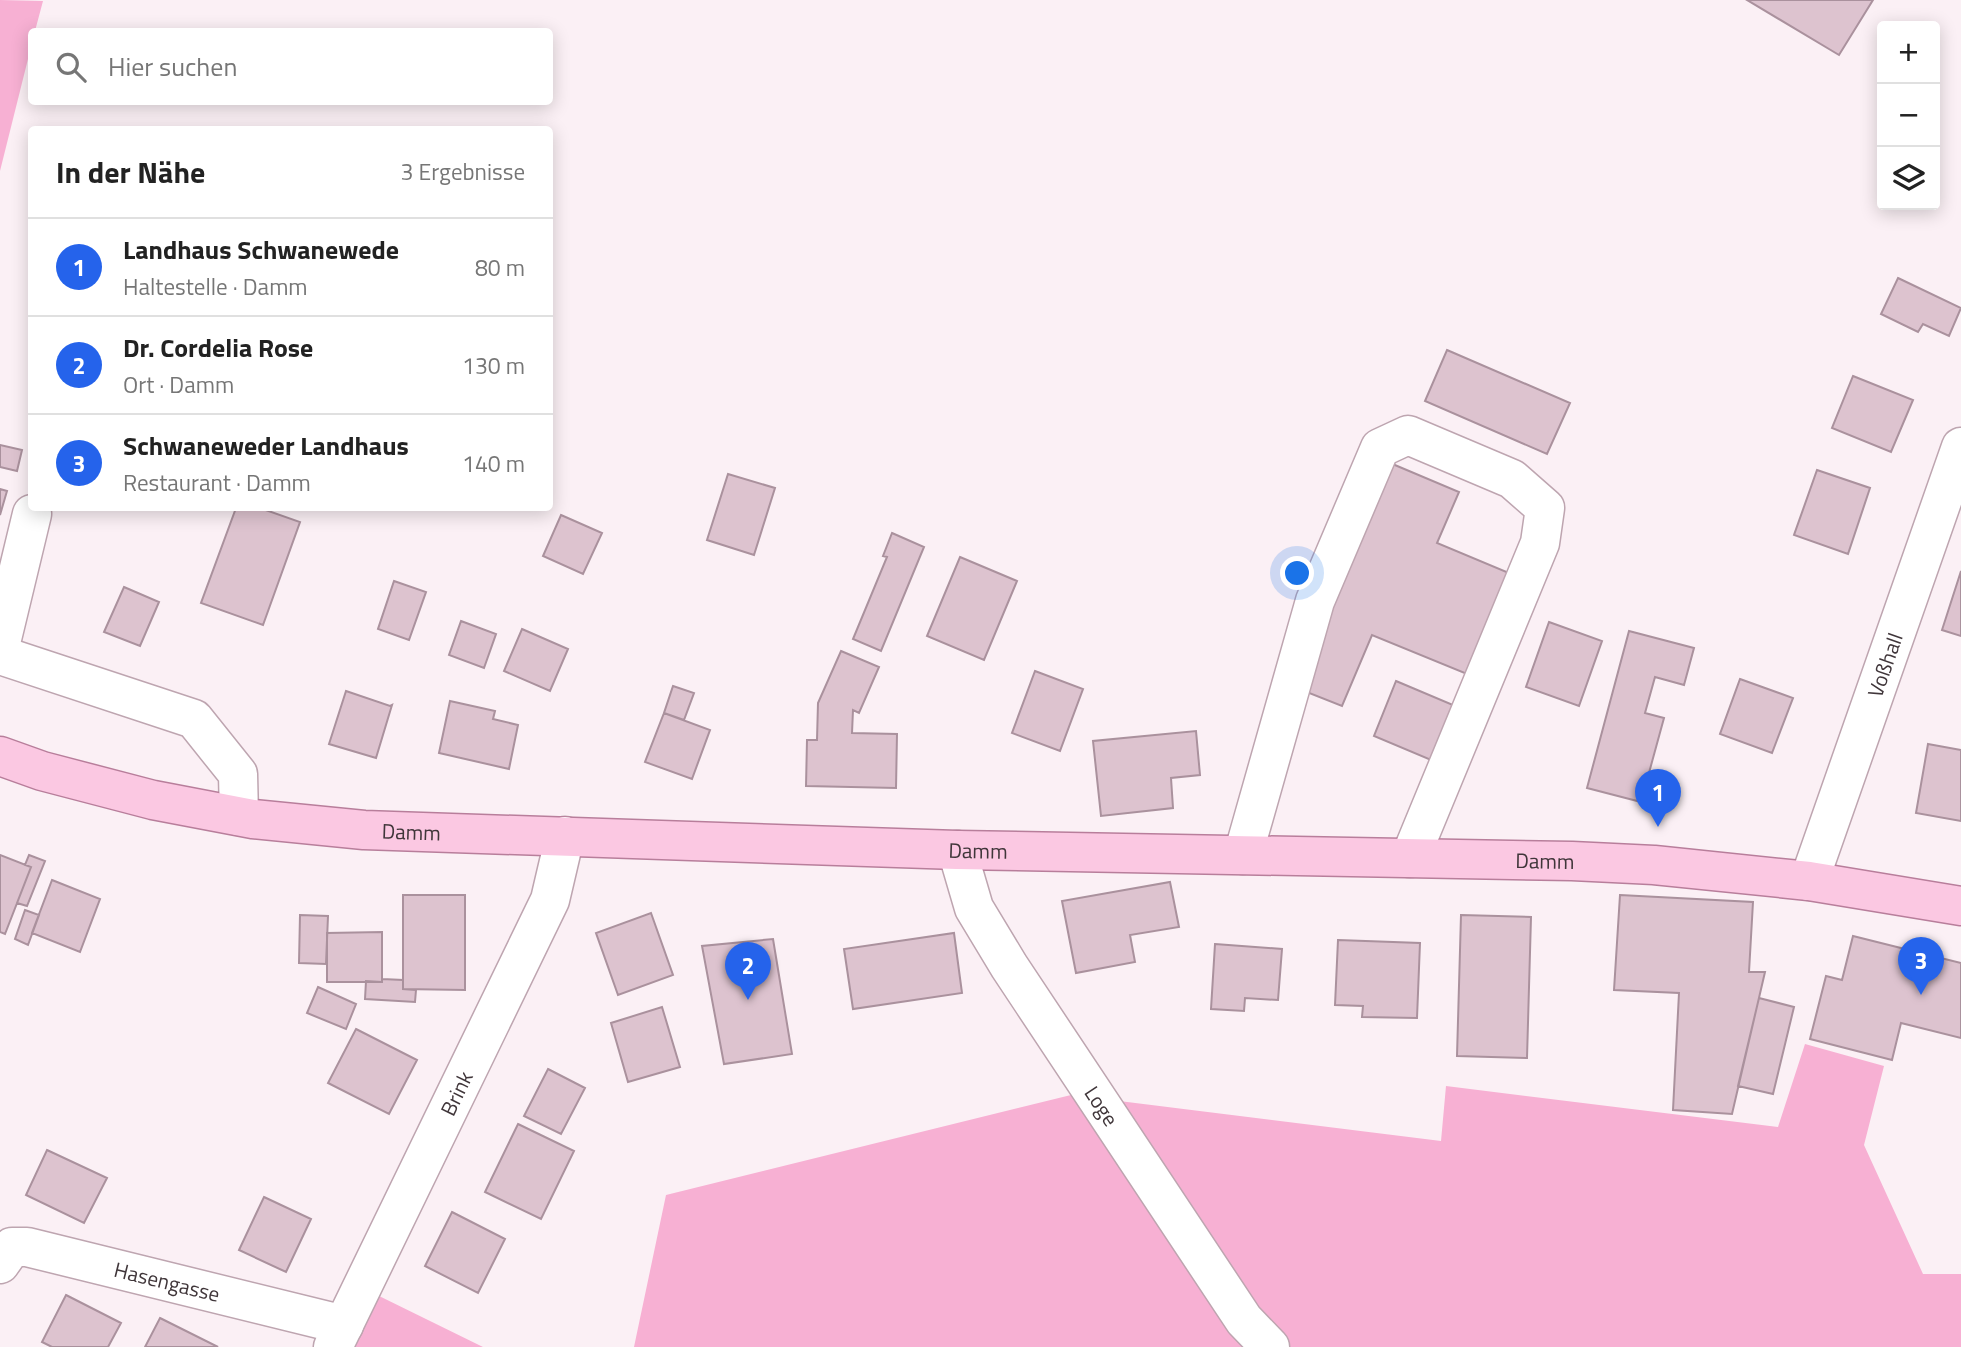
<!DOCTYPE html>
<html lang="de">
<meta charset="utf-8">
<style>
:root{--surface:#fff;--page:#f2f2f2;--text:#222;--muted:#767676;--line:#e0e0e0;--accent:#2563eb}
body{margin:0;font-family:"Titillium Web",sans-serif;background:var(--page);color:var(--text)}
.controls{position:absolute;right:21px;top:21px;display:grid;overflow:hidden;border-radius:7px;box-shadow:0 4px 18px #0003}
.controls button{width:63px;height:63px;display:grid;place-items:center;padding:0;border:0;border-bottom:2px solid var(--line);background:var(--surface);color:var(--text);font:35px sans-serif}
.you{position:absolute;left:1298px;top:574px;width:24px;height:24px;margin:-18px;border:5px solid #fff;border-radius:50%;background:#1a73e8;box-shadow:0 0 0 10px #1a73e833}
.badge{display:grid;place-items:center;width:46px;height:46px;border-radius:50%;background:var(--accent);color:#fff;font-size:23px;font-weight:700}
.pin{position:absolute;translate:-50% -58px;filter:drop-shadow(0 2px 4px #0008)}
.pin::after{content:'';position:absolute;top:37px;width:24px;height:21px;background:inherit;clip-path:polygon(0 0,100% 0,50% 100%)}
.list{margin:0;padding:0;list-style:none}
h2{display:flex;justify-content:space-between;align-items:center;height:91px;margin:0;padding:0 28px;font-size:30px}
h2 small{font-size:23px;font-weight:400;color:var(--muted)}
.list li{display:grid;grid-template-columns:46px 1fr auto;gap:21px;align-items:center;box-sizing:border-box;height:98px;padding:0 28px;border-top:2px solid var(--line)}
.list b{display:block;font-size:26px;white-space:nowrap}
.list p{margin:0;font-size:23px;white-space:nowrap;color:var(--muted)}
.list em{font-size:23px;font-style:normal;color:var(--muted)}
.icon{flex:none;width:38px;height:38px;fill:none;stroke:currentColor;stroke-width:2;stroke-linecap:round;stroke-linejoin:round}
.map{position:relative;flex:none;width:1961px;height:1347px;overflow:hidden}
.search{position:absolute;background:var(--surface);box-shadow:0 4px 18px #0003;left:28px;top:28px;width:525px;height:77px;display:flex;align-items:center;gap:18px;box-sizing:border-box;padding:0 24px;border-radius:7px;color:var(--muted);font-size:26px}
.panel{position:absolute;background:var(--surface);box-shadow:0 4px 18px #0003;left:28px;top:126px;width:525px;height:385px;border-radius:7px}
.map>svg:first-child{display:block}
.green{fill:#f7b0d3}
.building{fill:#ddc3cf;stroke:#aa919d;stroke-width:2}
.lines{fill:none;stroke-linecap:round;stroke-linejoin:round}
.minor-casing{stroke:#bea5b0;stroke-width:41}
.major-casing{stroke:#b87e9b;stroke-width:41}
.minor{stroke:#fff;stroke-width:38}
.major{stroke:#fbc8e2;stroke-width:38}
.labels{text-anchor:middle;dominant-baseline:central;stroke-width:6;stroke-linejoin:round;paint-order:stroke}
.street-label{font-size:21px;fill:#40363a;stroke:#fff}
</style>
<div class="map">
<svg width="1961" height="1347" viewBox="0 0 1961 1347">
<rect width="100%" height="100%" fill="#fbf0f5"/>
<path class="green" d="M0,0L43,1L35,31L32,32L31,47L0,171Z
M1805,1044L1884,1066L1864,1145L1923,1274H1961V1347H634L666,1195L1071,1095L1441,1141L1446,1086L1778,1127Z
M373,1293L483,1347H347Z"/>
<path class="building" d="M1747,0H1873L1839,55Z
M1898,278L1961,308L1949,336L1923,324L1918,332L1881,314Z
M1447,350L1570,403L1547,454L1425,401Z
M1853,376L1913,400L1891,452L1832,428Z
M0,445L22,450L17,471L0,467Z
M1383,460L1459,492L1437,543L1509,573L1467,674L1372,635L1342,706L1299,689Z
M1817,470L1870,488L1848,554L1794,535Z
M728,474L775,488L754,555L707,540Z
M0,489L7,491L0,515Z
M236,508H260L300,522L263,625L201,603Z
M561,515L602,533L583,574L543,556Z
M892,533L924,547L881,651L853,639L887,557L883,556Z
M960,557L1017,581L984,660L927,636Z
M1961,571V636L1942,630Z
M394,581L426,592L409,640L378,629Z
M124,587L159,602L140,646L104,632Z
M461,621L496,634L484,668L449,655Z
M1549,622L1602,641L1579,706L1526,687Z
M522,629L568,649L550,691L504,671Z
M1629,631L1694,648L1684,685L1655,677L1645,713L1664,718L1641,802L1587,788Z
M841,651L879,667L859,713L853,710L852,733L897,734L896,788L806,786L807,740H817L818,703Z
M1035,671L1083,689L1060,751L1012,733Z
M1740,679L1793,698L1772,753L1720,734Z
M1396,681L1453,705L1431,760L1374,736Z
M673,686L694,693L684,720L664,713Z
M346,691L390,706L392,705L376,758L329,744Z
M450,701L495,711L493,719L518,725L509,769L439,753Z
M664,713L710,730L692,779L645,762Z
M1196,731L1200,775L1171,778L1173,808L1101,816L1093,741Z
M1928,744L1961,750V821L1916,813Z
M0,855L31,867L5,934L0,932Z
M29,855L45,861L27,906L17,903L31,867L25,865Z
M52,880L100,899L80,952L32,933Z
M1170,882L1179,927L1130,935L1135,962L1076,973L1062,901Z
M403,895H465V990L403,989Z
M1620,895L1753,902L1749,972H1765L1732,1114L1673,1110L1679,993L1614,990Z
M25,910L39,915L28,945L15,939Z
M651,913L673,975L618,995L596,933Z
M300,915L328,916L326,964L299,963Z
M1461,915L1531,917L1527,1058L1457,1056Z
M382,932V982H327V933Z
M954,933L962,993L853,1009L844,949Z
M1853,936L1961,963V1038L1901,1023L1892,1060L1810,1039L1826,976L1842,980Z
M773,939L792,1054L724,1064L702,946Z
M1338,940L1420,943L1417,1018L1362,1017L1363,1006L1335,1005Z
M1215,944L1282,949L1278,1000L1245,998L1244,1011L1211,1009Z
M382,979L403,980V989L416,990L415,1002L365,999L366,981L382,982Z
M318,987L356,1004L346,1029L307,1013Z
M1759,998L1794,1007L1773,1094L1738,1086Z
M662,1007L680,1067L628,1082L611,1023Z
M356,1029L417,1060L389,1114L328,1083Z
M548,1069L585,1088L561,1134L524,1116Z
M518,1124L574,1151L541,1219L485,1192Z
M47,1150L107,1178L84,1223L26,1195Z
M264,1197L311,1219L286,1272L239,1250Z
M452,1212L505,1239L478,1293L425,1266Z
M66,1295L121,1323L108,1347H52L42,1342Z
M160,1318L218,1347H145Z"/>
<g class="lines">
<defs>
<g id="minor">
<path d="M0,647L32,514"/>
<path d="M0,655L194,719L238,774L239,816"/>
<path id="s1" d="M957,850L974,908L1009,966L1244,1320L1270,1347"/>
<path d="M1243,855L1315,601L1380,448L1408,435L1512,479L1545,508L1540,543L1410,858"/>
<path id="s2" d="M1809,881L1961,447"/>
<path id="s3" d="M0,1264L12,1247H27L344,1325"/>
<path id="s4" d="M333,1347L550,900L565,836"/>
</g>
<g id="major">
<path id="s5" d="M0,756L42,771L153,800L253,819L364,830L957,850L1572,861L1654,865L1809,881L1961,906"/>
</g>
</defs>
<use href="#minor" class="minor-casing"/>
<use href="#major" class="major-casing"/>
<use href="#minor" class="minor"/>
<use href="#major" class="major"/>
</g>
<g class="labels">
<g class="street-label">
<text stroke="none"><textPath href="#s2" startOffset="229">Voßhall</textPath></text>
<text stroke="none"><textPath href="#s5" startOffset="420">Damm</textPath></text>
<text stroke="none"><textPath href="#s5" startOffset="987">Damm</textPath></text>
<text stroke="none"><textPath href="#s5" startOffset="1554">Damm</textPath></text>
<text stroke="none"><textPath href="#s4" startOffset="282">Brink</textPath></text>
<text stroke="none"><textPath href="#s1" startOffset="296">Loge</textPath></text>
<text stroke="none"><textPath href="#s3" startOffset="180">Hasengasse</textPath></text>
</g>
</g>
</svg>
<div class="controls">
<button>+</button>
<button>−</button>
<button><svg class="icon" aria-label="layers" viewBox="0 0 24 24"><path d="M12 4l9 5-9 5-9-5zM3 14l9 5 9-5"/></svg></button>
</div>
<div class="you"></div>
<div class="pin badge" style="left:1658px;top:827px">1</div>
<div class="pin badge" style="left:748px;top:1000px">2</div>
<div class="pin badge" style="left:1921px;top:995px">3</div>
<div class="search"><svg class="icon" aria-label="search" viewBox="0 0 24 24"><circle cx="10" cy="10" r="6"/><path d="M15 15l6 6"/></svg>Hier suchen</div>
<section class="panel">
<h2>In der Nähe<small>3 Ergebnisse</small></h2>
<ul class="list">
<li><span class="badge">1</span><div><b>Landhaus Schwanewede</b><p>Haltestelle · Damm</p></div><em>80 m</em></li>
<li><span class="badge">2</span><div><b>Dr. Cordelia Rose</b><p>Ort · Damm</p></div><em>130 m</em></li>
<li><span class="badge">3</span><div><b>Schwaneweder Landhaus</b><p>Restaurant · Damm</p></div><em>140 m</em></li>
</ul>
</section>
</div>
